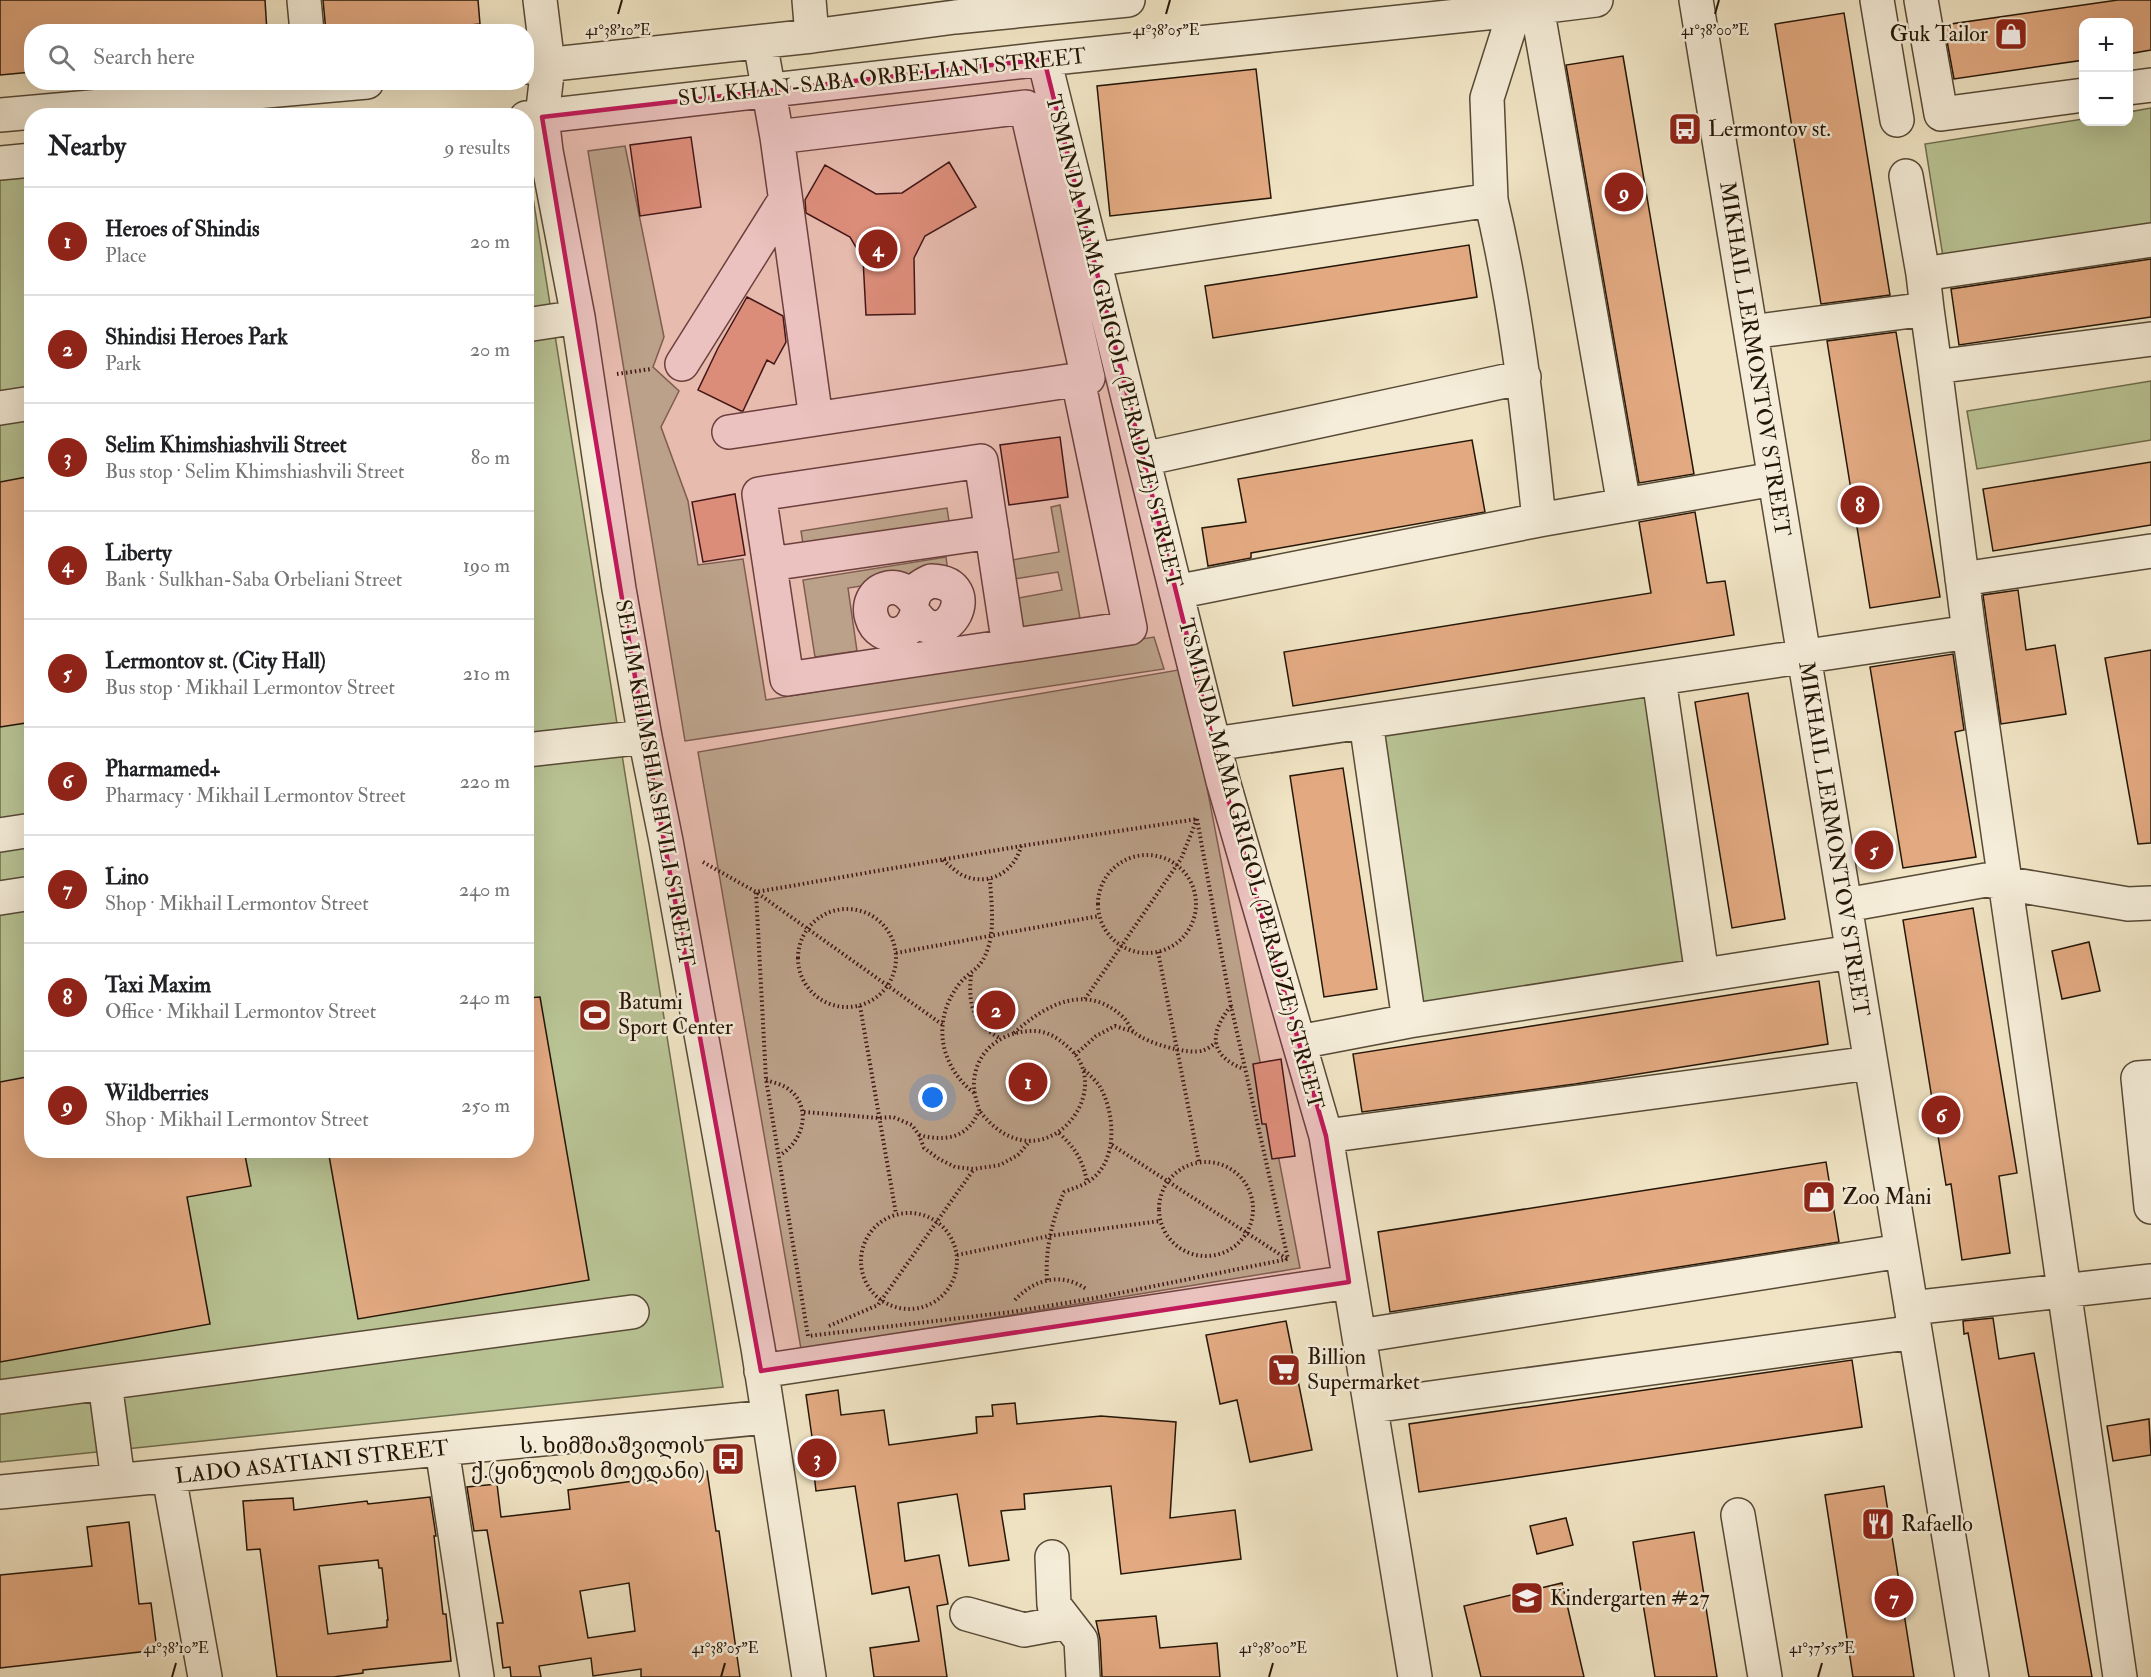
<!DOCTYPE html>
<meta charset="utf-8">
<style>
:root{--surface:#fff;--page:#f2f2f2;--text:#202124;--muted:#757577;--line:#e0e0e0;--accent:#8f2418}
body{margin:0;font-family:"IM FELL Double Pica","Noto Serif Georgian",serif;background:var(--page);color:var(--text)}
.controls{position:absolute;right:18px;top:18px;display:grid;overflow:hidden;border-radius:12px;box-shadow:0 6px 24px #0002}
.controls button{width:54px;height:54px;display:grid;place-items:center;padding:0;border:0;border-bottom:2px solid var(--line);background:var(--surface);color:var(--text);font:30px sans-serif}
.you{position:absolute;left:933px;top:1098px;width:21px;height:21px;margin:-15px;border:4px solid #fff;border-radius:50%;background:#1a73e8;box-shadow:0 0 0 9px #1a73e833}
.badge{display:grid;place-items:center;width:39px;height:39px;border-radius:50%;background:var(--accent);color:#fff;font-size:20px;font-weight:700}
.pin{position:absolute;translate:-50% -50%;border:3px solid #fff;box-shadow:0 2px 6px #0006}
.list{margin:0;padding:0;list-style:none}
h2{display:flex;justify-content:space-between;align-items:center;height:78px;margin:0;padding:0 24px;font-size:26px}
h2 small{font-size:20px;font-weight:400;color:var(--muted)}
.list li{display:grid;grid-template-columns:39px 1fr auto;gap:18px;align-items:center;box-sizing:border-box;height:108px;padding:0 24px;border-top:2px solid var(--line)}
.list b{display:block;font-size:22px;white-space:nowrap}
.list p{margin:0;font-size:20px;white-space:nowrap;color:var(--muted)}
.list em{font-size:20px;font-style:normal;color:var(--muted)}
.icon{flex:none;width:33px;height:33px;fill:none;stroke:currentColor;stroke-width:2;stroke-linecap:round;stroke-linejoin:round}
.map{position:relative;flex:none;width:2151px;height:1677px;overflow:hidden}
.search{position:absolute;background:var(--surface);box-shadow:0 6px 24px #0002;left:24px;top:24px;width:510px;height:66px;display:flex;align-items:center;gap:15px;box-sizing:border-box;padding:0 21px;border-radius:24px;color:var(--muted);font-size:22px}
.panel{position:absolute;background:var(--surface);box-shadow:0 6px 24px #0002;left:24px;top:108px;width:510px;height:1050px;border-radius:24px}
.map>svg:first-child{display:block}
.green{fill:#b9c495;stroke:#6e6d4e;stroke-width:1.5}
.building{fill:#e3aa82;stroke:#241607;stroke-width:1.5;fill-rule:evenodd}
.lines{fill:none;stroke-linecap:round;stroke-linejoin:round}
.minor-casing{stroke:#574a36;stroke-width:36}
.path{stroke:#241607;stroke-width:4;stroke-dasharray:1.5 3;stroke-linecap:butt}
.minor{stroke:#f5edd9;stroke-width:33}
.marked{fill:#c2185b;fill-opacity:0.2;stroke:#c2185b;stroke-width:4.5;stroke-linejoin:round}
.ticks{fill:none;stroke:#241607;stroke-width:2}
.labels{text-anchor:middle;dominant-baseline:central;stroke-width:5;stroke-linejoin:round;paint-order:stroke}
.poi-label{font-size:22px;fill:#241607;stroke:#f5edd9;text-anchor:start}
.street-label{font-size:22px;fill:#241607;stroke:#f5edd9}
.ticks-label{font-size:15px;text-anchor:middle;fill:#241607;stroke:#f5edd9;stroke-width:5;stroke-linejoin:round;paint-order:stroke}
</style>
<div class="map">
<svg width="2151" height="1677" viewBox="0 0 2151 1677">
<rect width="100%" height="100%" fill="#f0e4c4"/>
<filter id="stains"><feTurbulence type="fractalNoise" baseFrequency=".00333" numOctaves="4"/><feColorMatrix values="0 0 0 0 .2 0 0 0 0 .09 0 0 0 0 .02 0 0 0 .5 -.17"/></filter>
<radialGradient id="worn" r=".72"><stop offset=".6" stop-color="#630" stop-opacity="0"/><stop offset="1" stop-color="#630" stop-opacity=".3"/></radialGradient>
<path class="green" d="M2151,108V230L1944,263L1925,144L2083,119L2084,122H2128L2129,112Z
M625,146L664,337L653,367L679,391L661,427L688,501L698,565L743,559L766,700L1154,637L1164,669L685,741L588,151Z
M527,160L723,1387L0,1462V180L31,177L32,1150H526Z
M2151,381V440L1977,469L1967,411Z
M1060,505L1081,624L1019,635L1013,599L1062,590L1058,572L1015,579L1012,560L1059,552L1051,507Z
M947,508L950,528L804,550L801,531Z
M946,557L948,572L848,588L857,651L815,657L803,580Z
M1184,669L1300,1268L801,1349L698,752Z
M1659,679L1702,975L1409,1021L1366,722Z"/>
<path class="building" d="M0,0H265L267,32H32V72L0,75Z
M323,0H478L480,24L399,32H326Z
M2118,0H2151V50L2128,54V22H2084V60L1954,79L1944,25Z
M1844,13L1890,295L1821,304L1775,24Z
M1623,56L1694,474L1639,483L1566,65Z
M1256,69L1271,198L1110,216L1097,86Z
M691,137L701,207L640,216L630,145Z
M949,162L976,207L925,236L914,258L915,314L866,315L863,259L850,237L806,213L805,200L825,165L876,194L902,193Z
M1469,245L1477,297L1213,338L1205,286Z
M2151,259V317L1959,345L1951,289Z
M747,297L783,316L786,342L774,364L767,360L743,411H741L698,390L718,348Z
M1896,332L1940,597L1870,608L1827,341Z
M1060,437L1068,497L1009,505L1000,445Z
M1472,440L1485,512L1251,553V558L1208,566L1202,528L1246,522L1238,479Z
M2151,462V525L1993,551L1983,489Z
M32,476V722L0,727V482Z
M735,494L745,555L703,562L692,502Z
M1695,512L1707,583L1725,581L1734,635L1293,706L1284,652L1651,593L1639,522Z
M2018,590L2026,650L2055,645L2066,714L2001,724L1983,595Z
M2151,650V843L2138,844L2105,658Z
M1953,654L1964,730L1955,732L1976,857L1903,868L1870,667Z
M1748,693L1785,919L1732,928L1695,702Z
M1343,768L1377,989L1324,997L1290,776Z
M1973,908L2017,1173L1999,1176L2010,1253L1962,1260L1951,1184L1946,1185L1903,920Z
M2089,942L2100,991L2062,999L2052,951Z
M1819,981L1828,1044L1575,1084L1362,1112L1353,1054Z
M540,997L589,1280L358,1319L328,1150H526V998Z
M1281,1059L1295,1156L1272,1159L1266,1124H1262L1253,1064Z
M32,1076V1150H244L251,1186L187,1197L210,1324L0,1362V1082Z
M1826,1162L1839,1242L1390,1312L1378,1232Z
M1993,1318L1999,1359L2034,1353L2092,1677H2029L1968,1333L1964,1334L1963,1321Z
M1286,1321L1312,1450L1250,1462L1237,1400L1220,1404L1206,1335Z
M1852,1360L1862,1427L1419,1492L1409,1424Z
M838,1390L841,1415L884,1410L889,1445L977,1433L976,1417L993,1416L992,1405L1015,1403L1017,1424L1101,1416L1176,1422L1170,1518L1235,1510L1241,1559L1121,1574L1111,1486L1024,1494L1025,1509L1001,1511L1009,1560L969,1566L957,1494L898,1503L905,1561L939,1555L948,1604L937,1606L947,1677H874L870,1648L919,1641L909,1587L872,1594L855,1486L816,1491L813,1465H816L806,1395Z
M2149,1419L2151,1455L2113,1461L2107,1426Z
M707,1471L716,1531H719L740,1677H641V1669L593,1676L591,1658L539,1666L541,1677H511L510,1667L503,1668L497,1623H503L487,1530L474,1531L467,1487L497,1484L501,1517L570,1509L568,1490ZM629,1583L635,1631L588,1638L580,1591Z
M1884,1486L1914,1677H1853L1825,1495Z
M430,1497L436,1536H434L443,1614H446L451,1661L363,1670V1673L333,1677H277L260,1549L247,1550L243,1501L293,1498L294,1510L367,1501L368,1504ZM378,1560L379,1568H382L388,1620H387V1627L328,1634L319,1566Z
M1566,1518L1573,1545L1537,1554L1530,1526Z
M129,1522L139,1604L151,1603L157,1650L0,1668V1575L92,1566L87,1527Z
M1694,1532L1717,1677H1655L1633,1542Z
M1562,1583L1584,1677H1481L1464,1606Z
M1156,1616L1160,1648L1217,1643L1220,1677H1102L1100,1639L1096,1621Z"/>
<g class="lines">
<defs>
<path id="minor" d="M304,0L307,32
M540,0L548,65L542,117L546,151L578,317L619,589L645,737L666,841L758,1348L809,1677
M809,0L812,36
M1696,0L1972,1677
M1877,0L1897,120
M1921,0L1941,114L2084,95
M1537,7L1624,505
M760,42L777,137L816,419
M1044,59L1223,781L1326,1136L1415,1677
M526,67L812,36L955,17L1128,0
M2128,88L2151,85
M0,115L367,82
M526,118L1044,59L1515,10L1596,0
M0,163L32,160
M1906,176L1923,274
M1491,200L1487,98L1515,10
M1093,260L1491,200C1516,305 1528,412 1539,520L1774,479
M1927,309L1923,274L2151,240
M526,325L578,317
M1751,332L1927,309L1935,367L2151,339
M682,364L785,200
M1935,367L1969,632L2120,1677
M0,408L32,403
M729,432L1088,378L1026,107L777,137
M1143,459L1524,377
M770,564L992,532
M1962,579L2151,551
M931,581C986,582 945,656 916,616C913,624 909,630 901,633C871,644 857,595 888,588C898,586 907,591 913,599C915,589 922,585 931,581Z
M1176,592L1539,520
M1009,646L981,461L759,494L787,679L1130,628L1078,380
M1659,679L1702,975
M1366,722L1409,1021
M1214,744L1969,632
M526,750L645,737
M0,835L32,830
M0,898L32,893
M1846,905L1986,880L2128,904L2151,903
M1299,1042L1409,1021L1852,952
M2151,1077L2138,1078L2151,1207
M1326,1136L1870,1063
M1911,1308L2151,1281
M1359,1336L1901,1251
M761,1371L1349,1282
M105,1383L118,1480
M0,1397L632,1312
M1372,1406L1915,1332
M442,1449L477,1677
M169,1476L205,1677
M0,1492L767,1417
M1738,1515L1765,1677
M1052,1557L1054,1605L1081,1640L1083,1677
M967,1614L1024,1630L1067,1622"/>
</defs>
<use href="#minor" class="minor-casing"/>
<path class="path" d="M617,374L651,369
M1197,819L1231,1006L1288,1259L1095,1298L1011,1312L808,1336L766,1079L756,892L1021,846Z
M1098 904a49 49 0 1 1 98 0a49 49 0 1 1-98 0Z
M943,860C949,865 955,871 962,875C988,887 1014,873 1021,846
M703,862L756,892L943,1025
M798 958a49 49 0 1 1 98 0a49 49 0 1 1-98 0Z
M1158,952L1199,1162
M896,953L1099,916
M971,975C968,1006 973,1023 1001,1039
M1085,999L1181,859L1197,819
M860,1006L896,1214
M1231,1006C1209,1033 1209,1056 1244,1069
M1014,1033C1046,1004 1087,982 1124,1018C1128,1022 1130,1029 1135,1033C1147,1043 1190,1056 1204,1050C1208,1049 1212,1045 1216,1043
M1075,1055L1096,1036L1115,1026L1134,1032
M766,1080C775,1083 785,1085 792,1092C812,1111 802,1142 780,1155
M974,1093C939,1065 931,1020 960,983C972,969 981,970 988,948C995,927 991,901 990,879
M804,1112L879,1118L893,1117L912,1125L919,1135L924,1148L939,1159L955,1167L974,1169L1000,1165L1018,1155L1030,1141
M1059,1133C1075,1148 1083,1160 1087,1182
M919,1135C945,1142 969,1138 979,1110C976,1099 972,1087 975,1074C981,1045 1008,1030 1036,1031C1049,1032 1059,1039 1068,1047C1121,1092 1039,1191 979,1110
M1112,1145L1287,1259
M1159 1209a47 47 0 1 1 94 0a47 47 0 1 1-94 0Z
M861 1261a48 48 0 1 1 96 0a48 48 0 1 1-96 0Z
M957,1255L1049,1236L1160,1221
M1047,1280C1045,1250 1052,1220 1064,1192C1071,1189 1079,1187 1086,1183C1119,1165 1116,1113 1099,1085C1094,1079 1088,1073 1082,1068
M1015,1300C1034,1279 1062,1272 1086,1289
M829,1326L878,1305L974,1169"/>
<use href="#minor" class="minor"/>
</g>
<path class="marked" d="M1044,59L1223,781L1326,1136L1349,1282L761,1371L645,737L542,117Z"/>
<path class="ticks" d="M618,14L622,0M1166,14L1170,0M1715,14L1719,0M172,1677L176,1663M721,1677L725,1663M1269,1677L1273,1663M1818,1677L1822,1663"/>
<defs>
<symbol id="shop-square" viewBox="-11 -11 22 22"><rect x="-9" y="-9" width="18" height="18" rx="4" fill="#8f2418" stroke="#f5edd9"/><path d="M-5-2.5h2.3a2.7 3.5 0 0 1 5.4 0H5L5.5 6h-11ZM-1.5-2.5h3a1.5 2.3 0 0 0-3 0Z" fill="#fff"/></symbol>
<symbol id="bus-square" viewBox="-11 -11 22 22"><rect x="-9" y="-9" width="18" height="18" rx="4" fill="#8f2418" stroke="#f5edd9"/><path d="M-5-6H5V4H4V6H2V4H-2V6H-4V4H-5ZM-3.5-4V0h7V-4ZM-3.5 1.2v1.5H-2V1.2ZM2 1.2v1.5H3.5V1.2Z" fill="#fff"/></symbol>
<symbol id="stadium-square" viewBox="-11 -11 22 22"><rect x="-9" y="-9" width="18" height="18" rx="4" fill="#8f2418" stroke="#f5edd9"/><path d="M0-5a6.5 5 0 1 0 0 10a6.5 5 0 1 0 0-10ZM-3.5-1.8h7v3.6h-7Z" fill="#fff"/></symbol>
<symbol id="supermarket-square" viewBox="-11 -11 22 22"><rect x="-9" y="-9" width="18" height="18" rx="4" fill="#8f2418" stroke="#f5edd9"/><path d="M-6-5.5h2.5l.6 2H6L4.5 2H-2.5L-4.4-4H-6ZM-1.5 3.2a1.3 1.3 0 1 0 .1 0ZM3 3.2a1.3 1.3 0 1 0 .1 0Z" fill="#fff"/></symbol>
<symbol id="restaurant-square" viewBox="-11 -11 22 22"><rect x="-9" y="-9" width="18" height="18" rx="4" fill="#8f2418" stroke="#f5edd9"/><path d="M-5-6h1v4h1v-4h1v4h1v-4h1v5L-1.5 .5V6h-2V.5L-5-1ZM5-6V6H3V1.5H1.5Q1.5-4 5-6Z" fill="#fff"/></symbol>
<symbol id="school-square" viewBox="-11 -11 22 22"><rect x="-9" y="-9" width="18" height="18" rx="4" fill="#8f2418" stroke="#f5edd9"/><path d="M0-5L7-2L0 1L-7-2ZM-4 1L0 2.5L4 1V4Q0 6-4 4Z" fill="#fff"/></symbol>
</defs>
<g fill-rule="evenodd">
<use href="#shop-square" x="1992" y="15" width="38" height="38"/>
<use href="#bus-square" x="1666" y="110" width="38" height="38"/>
<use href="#stadium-square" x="576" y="996" width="38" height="38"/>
<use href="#shop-square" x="1800" y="1178" width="38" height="38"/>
<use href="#supermarket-square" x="1265" y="1351" width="38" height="38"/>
<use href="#bus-square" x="709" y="1440" width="38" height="38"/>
<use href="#restaurant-square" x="1859" y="1505" width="38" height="38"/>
<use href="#school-square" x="1508" y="1579" width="38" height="38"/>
</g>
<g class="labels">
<g class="poi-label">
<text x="1988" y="34" text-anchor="end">Guk Tailor</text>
<text x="1708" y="129">Lermontov st.</text>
<text x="618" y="1002">Batumi<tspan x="618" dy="25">Sport Center</tspan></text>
<text x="1842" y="1197">Zoo Mani</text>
<text x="1307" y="1357">Billion<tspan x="1307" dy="25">Supermarket</tspan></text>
<text x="705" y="1446" text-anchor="end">ს. ხიმშიაშვილის<tspan x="705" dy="25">ქ.(ყინულის მოედანი)</tspan></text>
<text x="1901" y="1524">Rafaello</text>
<text x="1550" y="1598">Kindergarten #27</text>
</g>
<g class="street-label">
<text transform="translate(882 77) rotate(-6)">SULKHAN-SABA ORBELIANI STREET</text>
<text transform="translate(1114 341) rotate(76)">TSMINDA MAMA GRIGOL (PERADZE) STREET</text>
<text transform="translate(1755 359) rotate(81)">MIKHAIL LERMONTOV STREET</text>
<text transform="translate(655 783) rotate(80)">SELIM KHIMSHIASHVILI STREET</text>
<text transform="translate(1834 839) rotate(81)">MIKHAIL LERMONTOV STREET</text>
<text transform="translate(1251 864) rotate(75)">TSMINDA MAMA GRIGOL (PERADZE) STREET</text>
<text transform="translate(312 1462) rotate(-6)">LADO ASATIANI STREET</text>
</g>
</g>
<g class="ticks-label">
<text x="618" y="35">41°38'10"E</text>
<text x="1715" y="35">41°38'00"E</text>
<text x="1166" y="35">41°38'05"E</text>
<text x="176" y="1653">41°38'10"E</text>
<text x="725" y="1653">41°38'05"E</text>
<text x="1273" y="1653">41°38'00"E</text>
<text x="1822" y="1653">41°37'55"E</text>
</g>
<rect width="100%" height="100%" filter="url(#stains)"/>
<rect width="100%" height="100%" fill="url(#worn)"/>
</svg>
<div class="controls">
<button>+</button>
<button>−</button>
</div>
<div class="you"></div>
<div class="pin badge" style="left:1028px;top:1082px">1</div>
<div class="pin badge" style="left:996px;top:1010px">2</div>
<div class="pin badge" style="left:817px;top:1458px">3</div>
<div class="pin badge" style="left:878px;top:249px">4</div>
<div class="pin badge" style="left:1874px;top:850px">5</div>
<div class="pin badge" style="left:1941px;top:1115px">6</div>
<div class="pin badge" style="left:1894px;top:1598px">7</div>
<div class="pin badge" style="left:1860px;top:505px">8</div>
<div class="pin badge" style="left:1624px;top:192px">9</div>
<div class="search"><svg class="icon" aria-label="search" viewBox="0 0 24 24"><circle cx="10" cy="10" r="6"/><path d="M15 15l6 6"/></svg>Search here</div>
<section class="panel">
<h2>Nearby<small>9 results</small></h2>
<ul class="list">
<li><span class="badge">1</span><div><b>Heroes of Shindis</b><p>Place</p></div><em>20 m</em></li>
<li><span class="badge">2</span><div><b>Shindisi Heroes Park</b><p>Park</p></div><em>20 m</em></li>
<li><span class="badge">3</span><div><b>Selim Khimshiashvili Street</b><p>Bus stop · Selim Khimshiashvili Street</p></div><em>80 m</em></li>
<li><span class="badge">4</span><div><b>Liberty</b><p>Bank · Sulkhan-Saba Orbeliani Street</p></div><em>190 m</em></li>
<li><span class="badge">5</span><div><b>Lermontov st. (City Hall)</b><p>Bus stop · Mikhail Lermontov Street</p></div><em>210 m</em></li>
<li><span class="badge">6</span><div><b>Pharmamed+</b><p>Pharmacy · Mikhail Lermontov Street</p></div><em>220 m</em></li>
<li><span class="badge">7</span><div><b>Lino</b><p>Shop · Mikhail Lermontov Street</p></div><em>240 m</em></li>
<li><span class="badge">8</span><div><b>Taxi Maxim</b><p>Office · Mikhail Lermontov Street</p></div><em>240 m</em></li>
<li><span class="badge">9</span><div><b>Wildberries</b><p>Shop · Mikhail Lermontov Street</p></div><em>250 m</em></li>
</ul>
</section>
</div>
